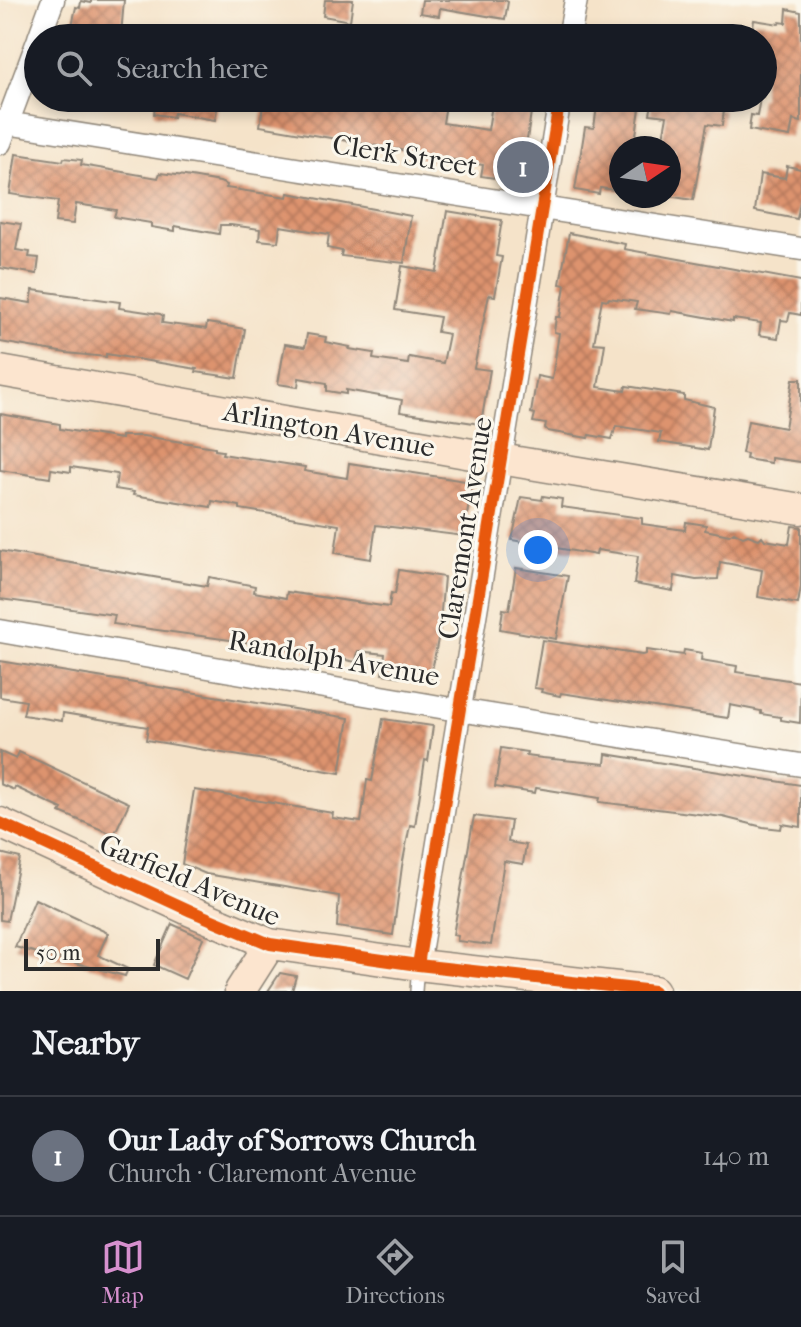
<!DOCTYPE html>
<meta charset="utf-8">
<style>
:root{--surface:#171b24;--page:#20242c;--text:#f1f3f6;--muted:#9ea1a6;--line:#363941;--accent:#d690ce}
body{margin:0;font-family:"IM FELL French Canon",serif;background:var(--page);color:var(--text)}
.compass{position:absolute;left:609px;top:136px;width:72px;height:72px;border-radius:50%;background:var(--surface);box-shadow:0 4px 12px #0003;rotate:77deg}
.scale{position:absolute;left:24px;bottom:20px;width:136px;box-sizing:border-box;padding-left:8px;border:4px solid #2b2b2b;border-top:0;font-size:22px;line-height:28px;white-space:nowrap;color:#2b2b2b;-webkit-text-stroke:6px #fbf7ec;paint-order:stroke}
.you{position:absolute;left:538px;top:550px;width:28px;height:28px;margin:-20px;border:6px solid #fff;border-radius:50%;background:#1a73e8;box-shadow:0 0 0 12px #1a73e833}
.badge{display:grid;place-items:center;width:52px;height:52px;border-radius:50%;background:var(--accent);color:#fff;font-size:26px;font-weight:700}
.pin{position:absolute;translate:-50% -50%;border:4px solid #fff;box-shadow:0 2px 8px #0006}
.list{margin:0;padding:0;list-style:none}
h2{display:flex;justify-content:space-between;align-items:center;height:104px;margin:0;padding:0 32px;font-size:34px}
h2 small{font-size:26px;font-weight:400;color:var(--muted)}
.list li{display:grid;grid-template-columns:52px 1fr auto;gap:24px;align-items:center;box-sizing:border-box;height:120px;padding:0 32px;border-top:2px solid var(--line)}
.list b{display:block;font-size:30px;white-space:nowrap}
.list p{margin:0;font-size:26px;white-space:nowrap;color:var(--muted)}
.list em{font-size:26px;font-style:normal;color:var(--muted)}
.icon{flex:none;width:44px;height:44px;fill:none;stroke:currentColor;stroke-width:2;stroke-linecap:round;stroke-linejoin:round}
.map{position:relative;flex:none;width:801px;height:991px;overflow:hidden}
.search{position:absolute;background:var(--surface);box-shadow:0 4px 12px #0003;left:24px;right:24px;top:24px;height:88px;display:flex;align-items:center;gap:20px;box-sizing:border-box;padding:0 28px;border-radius:44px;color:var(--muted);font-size:30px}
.sheet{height:224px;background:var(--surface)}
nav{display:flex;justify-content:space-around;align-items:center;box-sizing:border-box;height:112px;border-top:2px solid var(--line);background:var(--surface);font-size:22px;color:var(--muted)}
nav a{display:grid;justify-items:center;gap:4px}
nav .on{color:var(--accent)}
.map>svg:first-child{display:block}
.building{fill:url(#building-cross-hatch)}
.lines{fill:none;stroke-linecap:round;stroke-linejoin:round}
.lane-casing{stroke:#90877a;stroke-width:14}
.street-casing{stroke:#90877a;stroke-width:25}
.secondary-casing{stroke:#90877a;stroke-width:33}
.lane{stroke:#fff;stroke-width:11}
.street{stroke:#fff;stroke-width:22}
.secondary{stroke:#fce5cf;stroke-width:30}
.cycleway-casing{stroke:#fbf7ec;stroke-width:17}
.cycleway{stroke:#e8590c;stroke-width:12}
.labels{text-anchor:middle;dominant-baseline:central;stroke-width:6;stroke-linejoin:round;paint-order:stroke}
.street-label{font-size:28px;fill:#2b2b2b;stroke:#fbf7ec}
</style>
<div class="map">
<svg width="801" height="991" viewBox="0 0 801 991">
<defs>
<pattern id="building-cross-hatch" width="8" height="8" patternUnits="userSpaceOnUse" patternTransform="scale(2)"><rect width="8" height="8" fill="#dd936e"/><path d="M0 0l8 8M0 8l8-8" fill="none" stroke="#b3785b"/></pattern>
</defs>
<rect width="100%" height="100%" fill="#fbf7ec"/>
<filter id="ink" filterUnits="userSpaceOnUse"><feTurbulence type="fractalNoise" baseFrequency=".0125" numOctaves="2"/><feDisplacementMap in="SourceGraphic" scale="16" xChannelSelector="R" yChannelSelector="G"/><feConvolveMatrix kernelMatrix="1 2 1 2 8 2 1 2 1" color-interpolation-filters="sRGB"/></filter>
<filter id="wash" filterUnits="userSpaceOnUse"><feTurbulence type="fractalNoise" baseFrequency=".006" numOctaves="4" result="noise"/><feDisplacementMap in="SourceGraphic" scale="32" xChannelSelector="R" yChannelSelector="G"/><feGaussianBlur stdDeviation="1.8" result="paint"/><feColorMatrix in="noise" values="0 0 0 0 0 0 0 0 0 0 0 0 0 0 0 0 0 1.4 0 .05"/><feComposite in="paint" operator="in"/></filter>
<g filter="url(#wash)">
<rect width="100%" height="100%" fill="#f5e3c9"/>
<g id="blocks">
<path class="building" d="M91,0H124L121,35L72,26L76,7L80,8L81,1L91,3Z
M325,0H353L350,21L323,16Z
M422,0H505L508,2L505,19L440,8L439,16L420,13Z
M787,9L801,12V122L793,120L790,137L749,130L751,115L757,116L760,98H763V38H751L754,20L779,24L780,22L786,23Z
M156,98H219L215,120L174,113L173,117L154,114Z
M264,98H381L422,105L423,98H447L443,123L488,130L493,98H533L521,182L481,176L483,165L437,157L436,161L406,156L407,151L260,126Z
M603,98L641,102L634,148H621V191L600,188L599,194L575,190L585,127L594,128L597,106L602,107Z
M653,99L724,110L722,126L707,124L693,200L668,196L675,148H661L667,116L650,114Z
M16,154L63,161L64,158L82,160L81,165L158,178L160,173L185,176L220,182L227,185L226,188L287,197L288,193L411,216L404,263L341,256L342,251L327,248L329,234L280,226L278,242L259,240L260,229L231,225H220L219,234L175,226V231L151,227V223L114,217L116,210L76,204L73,224L55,222L58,201L10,194Z
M787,166L801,169V196L797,219L755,211L760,174L785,178Z
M447,211L502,220L496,256L502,257L495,296L489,295L474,368L490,370L481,424L400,412L402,400L346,390V394L327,391V383L299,378L298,387L278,384L285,344L305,347L307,334L326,337L325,342L350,347L349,349L374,353L373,359L408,364L409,357L443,363L449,334L437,332L440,317L395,310L402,266L437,272Z
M0,221L21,224L16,250L30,252L29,257L39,258L37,274L0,268Z
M569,233L625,244L624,249L801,281V315L790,313L788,321L781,320L778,338L759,335L761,323L733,319V322L672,311L671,314L635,309L637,302L609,298L608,300L602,299L594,343L605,344L598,387L625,391L626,386L684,395V400L714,407L708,450L659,442L661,433L616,426L612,439L589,435L588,438L548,431L545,428L546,424L533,422L535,414L531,413L537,376L552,379L559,333L554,332L556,317H560L565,285L560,284Z
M33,290L120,302L119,308L160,314L163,316L162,323L206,329L207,323L245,329L237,378L196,372L197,369L106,354V357L66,353L0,342V298L31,303Z
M793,379H801V462L771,458V463L746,459L747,454L742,453L748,421L785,428Z
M0,414L60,424V429L121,439V436H143L215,447V450L223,451L222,454L305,467L304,471L347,478L349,463L472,482L464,536L376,525L371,559L335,553L339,525L240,509V506L212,501L211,507L133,495L134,492L115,489L117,474L71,467V472L51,469L50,478L0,470Z
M543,496L562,499L561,507L642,518V524L685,530L686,522L706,525L705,530L729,535L734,532L743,537L748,535L759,539L762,536L765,540L789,544L792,526L801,527V587L798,604L758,597L762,570L720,562L718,579L696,580L675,576L673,591L634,584L638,556L597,550L596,555L512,540L521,497L542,500Z
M0,551L207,586L209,577L255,586L254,592L286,598L287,592L389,607L391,593L395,594L399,570L444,577L439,634L430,681L382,674L385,654L358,651L356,662L275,646L113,624L115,615L0,599Z
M516,568L568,576L556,639L500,629L503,609L509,610Z
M542,640L642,655L646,654V650L683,655L684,650L702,653L701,660L737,666L736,672L801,682L800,723L781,720V717L761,714V711L730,705L728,718L561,693L560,696L541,692L542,689L534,688Z
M0,661L349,718L340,773L146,740L148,727L63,713L62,721L23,715L26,701L0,697Z
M383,719L433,726L428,761L425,760L415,826L410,825L402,866L393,935L337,927L339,896L206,874L182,864L194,790L333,813L332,818L361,822L367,780L372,781Z
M501,748L527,752L526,756L542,758L605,764L606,754L801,785V827L782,824L781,829L763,827L723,817L599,802L600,798L536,788L535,793L495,787Z
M0,752L16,759L19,752L129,803L114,835L60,812L62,809L15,787L14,790L0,784Z
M474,816L511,821L508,842L526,845L523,864L504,861L491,945L457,941L458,936L453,935Z
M0,853L20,858L7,921L0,920Z
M35,899L108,933L98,955L128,969L125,976L15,947Z
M172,924L203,938L185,979L154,965Z
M280,973L296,976L292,991H268Z"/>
</g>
</g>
<g filter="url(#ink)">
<use href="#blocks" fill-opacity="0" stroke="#90877a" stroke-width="2"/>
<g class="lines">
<defs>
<path id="lane" d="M416,991L418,965"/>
<path id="street" d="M39,38L53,0
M569,38L576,0
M0,122L801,249
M0,143L38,41
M0,631L440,707L801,765
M418,965L560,98"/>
<path id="secondary" d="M0,371L500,459L801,509
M0,823L191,911L270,944L418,965L654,991
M240,991L270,944"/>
</defs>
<use href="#lane" class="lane-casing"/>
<use href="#street" class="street-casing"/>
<use href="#secondary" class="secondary-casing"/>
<use href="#lane" class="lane"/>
<use href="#street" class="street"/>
<use href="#secondary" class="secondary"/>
<defs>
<path id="cycleway" d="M0,823L191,911L270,944L418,965L654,991
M418,965L560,98"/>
</defs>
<use href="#cycleway" class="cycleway-casing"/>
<use href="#cycleway" class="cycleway"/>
</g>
</g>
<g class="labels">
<g class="street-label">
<text transform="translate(405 155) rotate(9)">Clerk Street</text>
<text transform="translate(329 429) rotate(10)">Arlington Avenue</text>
<text transform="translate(465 528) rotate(-81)">Claremont Avenue</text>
<text transform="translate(334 658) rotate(10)">Randolph Avenue</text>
<text transform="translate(190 880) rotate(23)">Garfield Avenue</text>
</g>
</g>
</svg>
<svg class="compass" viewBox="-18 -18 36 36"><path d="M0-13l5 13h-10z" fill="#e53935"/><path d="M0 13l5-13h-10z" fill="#9ea1a6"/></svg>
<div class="scale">50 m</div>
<div class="you"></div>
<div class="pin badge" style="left:523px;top:167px;background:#6b7280">1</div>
<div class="search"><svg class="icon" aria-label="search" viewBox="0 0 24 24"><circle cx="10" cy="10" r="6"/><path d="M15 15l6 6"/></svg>Search here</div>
</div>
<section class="sheet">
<h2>Nearby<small></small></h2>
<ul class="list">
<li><span class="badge" style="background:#6b7280">1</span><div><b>Our Lady of Sorrows Church</b><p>Church · Claremont Avenue</p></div><em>140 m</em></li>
</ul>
</section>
<nav>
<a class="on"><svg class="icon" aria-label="map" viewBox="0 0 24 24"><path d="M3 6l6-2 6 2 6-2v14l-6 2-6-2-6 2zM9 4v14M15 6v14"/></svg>Map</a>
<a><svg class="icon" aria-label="directions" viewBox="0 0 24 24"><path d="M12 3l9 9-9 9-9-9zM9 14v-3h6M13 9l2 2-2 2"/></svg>Directions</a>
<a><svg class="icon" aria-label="saved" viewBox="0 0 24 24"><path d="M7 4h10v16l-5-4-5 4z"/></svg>Saved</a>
</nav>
